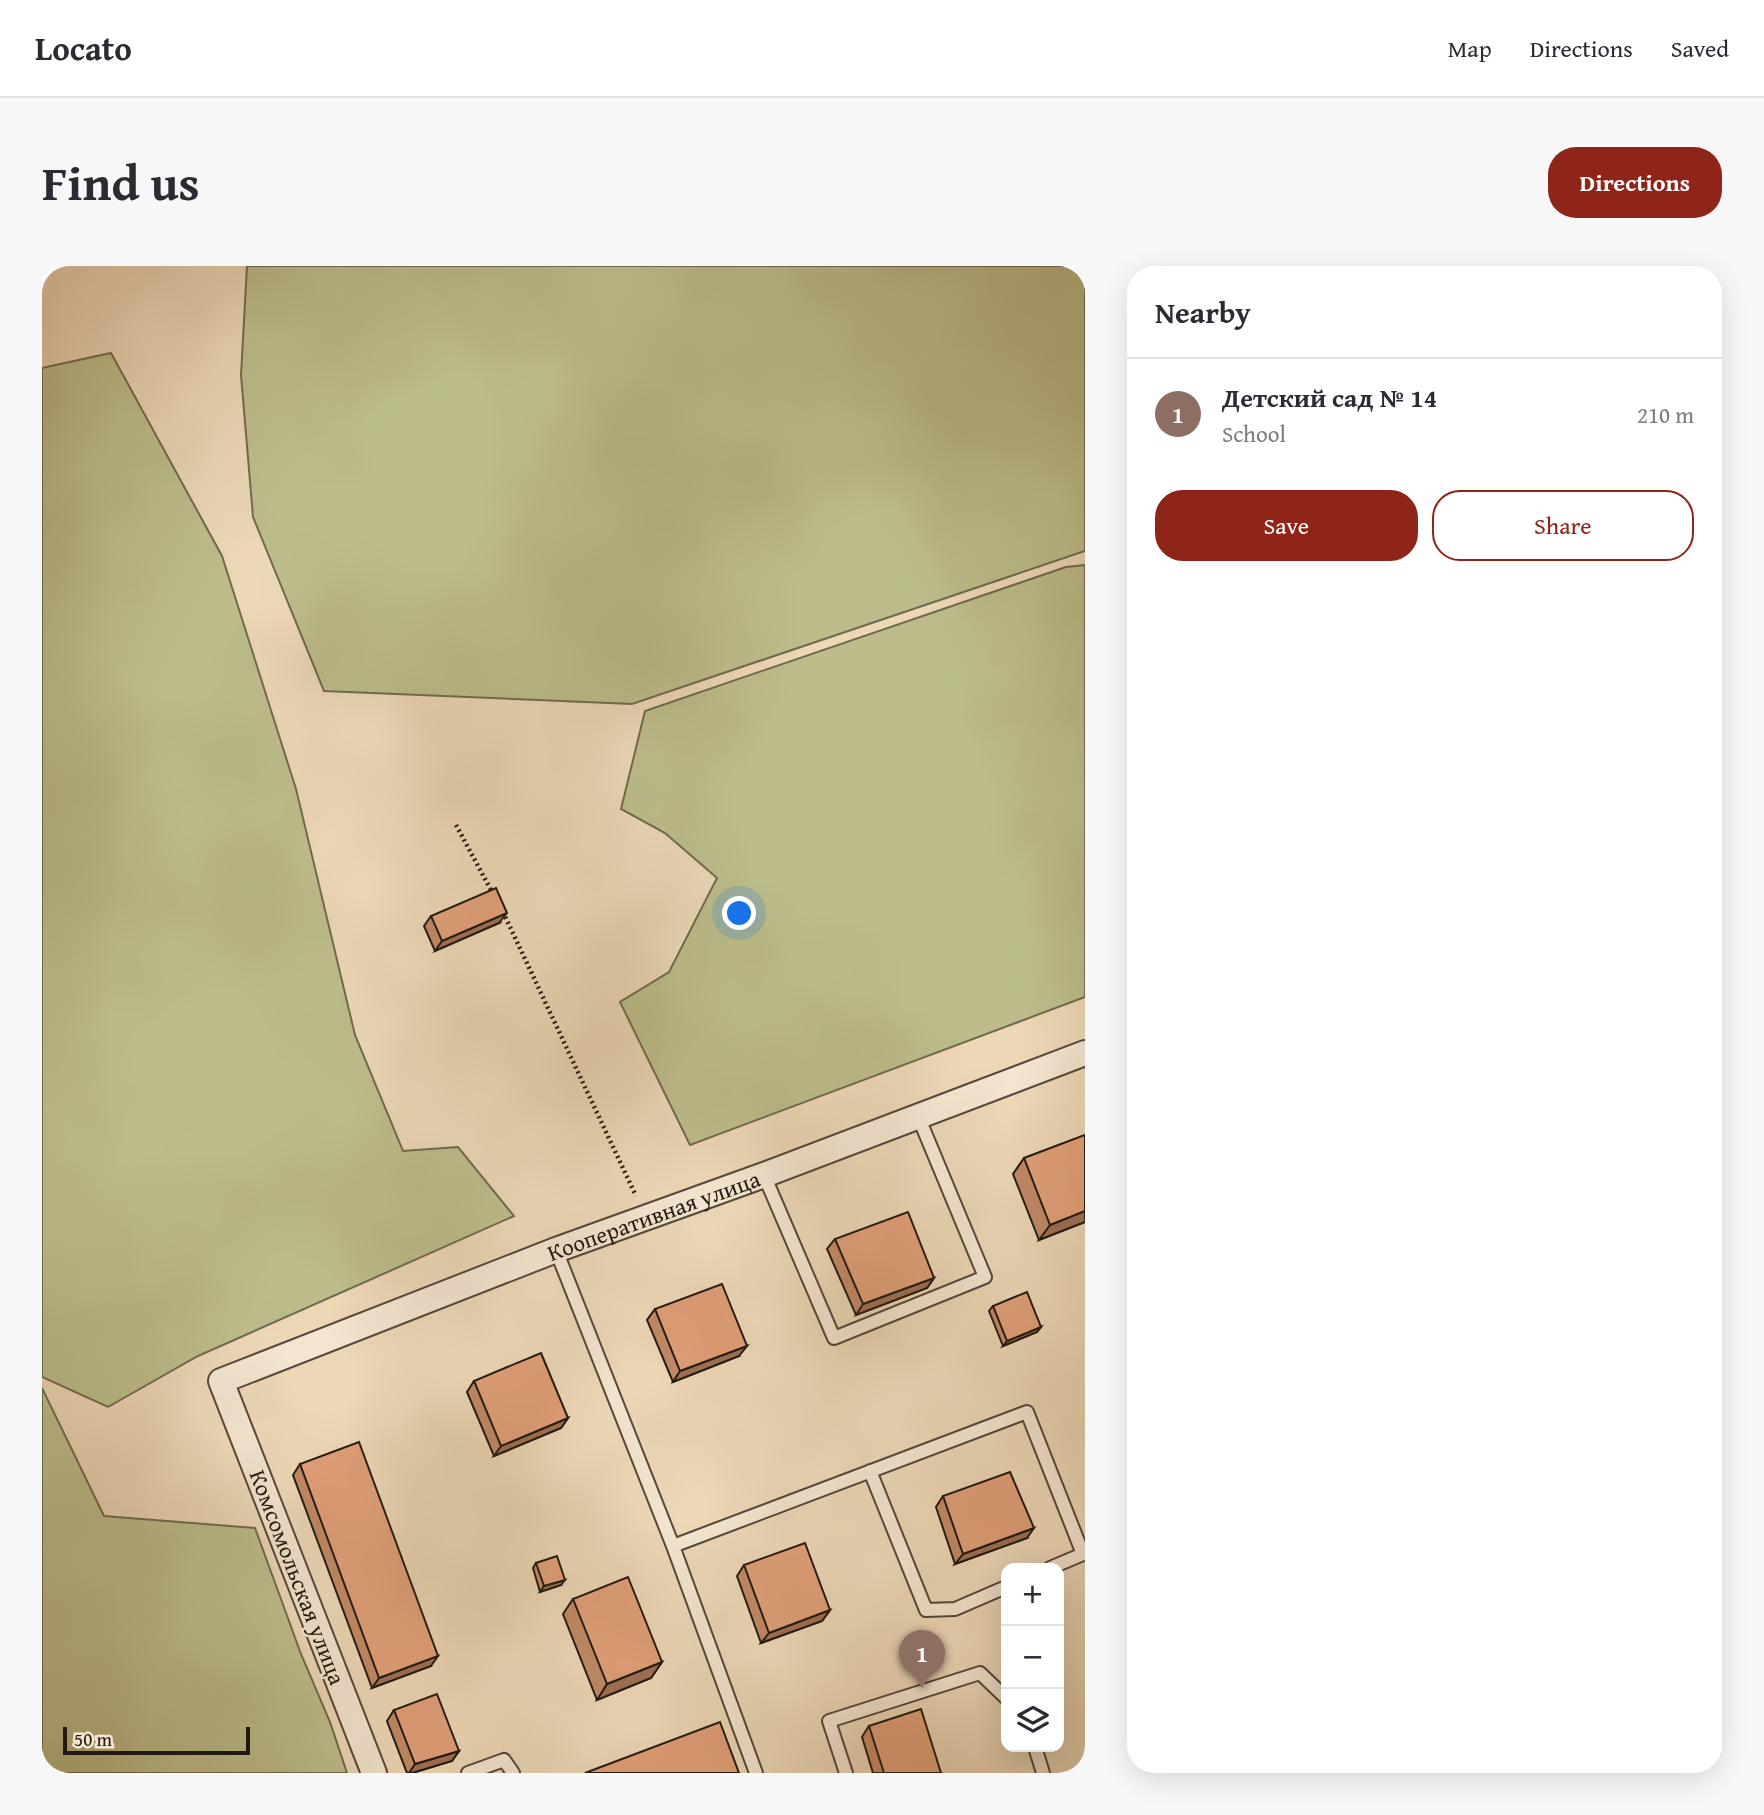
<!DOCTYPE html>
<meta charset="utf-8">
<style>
:root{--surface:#fff;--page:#f7f7f7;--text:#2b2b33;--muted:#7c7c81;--line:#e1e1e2;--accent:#8f2418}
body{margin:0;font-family:"Gentium Book Plus",serif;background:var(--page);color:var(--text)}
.controls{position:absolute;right:21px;bottom:21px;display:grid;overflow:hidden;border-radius:14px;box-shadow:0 7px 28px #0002}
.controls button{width:63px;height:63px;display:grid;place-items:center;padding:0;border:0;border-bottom:2px solid var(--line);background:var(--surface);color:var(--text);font:35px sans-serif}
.scale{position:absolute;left:21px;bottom:18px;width:187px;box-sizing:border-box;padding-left:7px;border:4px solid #231912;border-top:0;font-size:19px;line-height:24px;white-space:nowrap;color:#231912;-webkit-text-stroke:5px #f3e5d0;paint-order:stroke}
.you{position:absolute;left:698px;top:648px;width:24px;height:24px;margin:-18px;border:5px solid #fff;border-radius:50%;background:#1a73e8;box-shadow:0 0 0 10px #1a73e833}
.badge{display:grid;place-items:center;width:46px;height:46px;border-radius:50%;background:var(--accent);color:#fff;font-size:23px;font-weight:700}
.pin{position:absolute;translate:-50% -58px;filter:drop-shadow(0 2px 4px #0008)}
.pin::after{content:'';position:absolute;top:37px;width:24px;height:21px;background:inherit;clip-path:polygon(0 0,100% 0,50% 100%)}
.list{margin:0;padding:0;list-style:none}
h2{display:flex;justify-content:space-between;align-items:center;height:91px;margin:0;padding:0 28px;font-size:30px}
h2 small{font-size:23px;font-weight:400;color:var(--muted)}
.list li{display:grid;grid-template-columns:46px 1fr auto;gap:21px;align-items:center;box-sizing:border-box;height:112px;padding:0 28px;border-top:2px solid var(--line)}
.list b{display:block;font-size:26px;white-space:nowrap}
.list p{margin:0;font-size:23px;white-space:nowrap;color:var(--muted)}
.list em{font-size:23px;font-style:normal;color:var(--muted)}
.actions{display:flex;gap:14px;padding:21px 28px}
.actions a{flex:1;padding:16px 0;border:2px solid var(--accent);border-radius:28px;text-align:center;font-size:24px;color:var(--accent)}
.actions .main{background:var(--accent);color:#fff}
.icon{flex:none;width:38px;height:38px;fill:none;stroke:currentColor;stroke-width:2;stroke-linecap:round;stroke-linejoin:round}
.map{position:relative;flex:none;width:1043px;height:1507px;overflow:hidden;border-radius:28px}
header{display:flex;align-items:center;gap:42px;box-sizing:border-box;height:98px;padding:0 35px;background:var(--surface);border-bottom:2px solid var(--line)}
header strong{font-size:33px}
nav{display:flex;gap:38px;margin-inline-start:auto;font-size:24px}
.intro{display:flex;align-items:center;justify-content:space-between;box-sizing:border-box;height:168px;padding:0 42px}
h1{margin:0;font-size:49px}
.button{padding:18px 32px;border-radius:28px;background:var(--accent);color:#fff;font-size:24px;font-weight:700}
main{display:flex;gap:42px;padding:0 42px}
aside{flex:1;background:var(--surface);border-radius:28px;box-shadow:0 7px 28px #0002}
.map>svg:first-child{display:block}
.green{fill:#bcbd8b;stroke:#706b4e;stroke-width:2}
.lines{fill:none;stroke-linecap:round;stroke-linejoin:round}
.lane-casing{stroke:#55483b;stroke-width:16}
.street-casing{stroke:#55483b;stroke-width:28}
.path{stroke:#231912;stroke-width:4.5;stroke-dasharray:2 3.5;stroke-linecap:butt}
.lane{stroke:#f3e5d0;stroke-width:12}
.street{stroke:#f3e5d0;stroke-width:24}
.wall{fill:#c18967;stroke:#231912;stroke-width:2}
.shaded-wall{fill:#9d6f54;stroke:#231912;stroke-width:2}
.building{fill:#e09f78;stroke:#231912;stroke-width:2}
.labels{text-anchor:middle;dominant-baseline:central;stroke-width:5;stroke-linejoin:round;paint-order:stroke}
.street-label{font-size:23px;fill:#231912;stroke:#f3e5d0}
</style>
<header>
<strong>Locato</strong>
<nav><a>Map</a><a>Directions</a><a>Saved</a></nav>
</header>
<div class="intro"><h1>Find us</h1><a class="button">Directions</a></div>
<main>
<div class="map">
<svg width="1043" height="1507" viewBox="0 0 1043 1507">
<rect width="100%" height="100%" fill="#ecd7b7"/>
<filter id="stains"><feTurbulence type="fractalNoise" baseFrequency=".00286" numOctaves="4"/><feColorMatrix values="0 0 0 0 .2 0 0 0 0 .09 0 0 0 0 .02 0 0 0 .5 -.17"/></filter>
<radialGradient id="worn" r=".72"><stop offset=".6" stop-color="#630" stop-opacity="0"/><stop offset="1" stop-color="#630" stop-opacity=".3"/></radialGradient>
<path class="green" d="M205,0H1043V285L590,438L282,425L211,251L199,109Z
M69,87L180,290L254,523L313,769L361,885L416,881L472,950L156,1090L66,1141L0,1111V102Z
M1043,299V731L648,879L578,736L627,706L675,612L623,567L579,543L603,445L1024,301Z
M0,1122L62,1250L213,1262L259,1388L288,1456L305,1507H0Z"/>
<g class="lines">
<defs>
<path id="lane" d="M722,909L792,1072L943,1011L876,850
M514,984L631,1280L714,1507
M828,1205L884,1344L913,1343L964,1321
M631,1280L985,1146L1041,1288L1008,1302
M993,1481L1001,1507
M426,1507L462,1494L471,1507
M804,1507L787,1455L938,1407L964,1432"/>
<g id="street">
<path id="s1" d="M332,1507L179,1115L514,984L722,909L1043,787"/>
</g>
</defs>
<use href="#lane" class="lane-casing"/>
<use href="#street" class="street-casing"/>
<path class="path" d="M414,559L450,626
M461,646L594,930"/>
<use href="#lane" class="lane"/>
<use href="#street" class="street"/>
</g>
<path class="wall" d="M389,650L457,657L393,685L382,660Z
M1043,869V956L997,974L971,908L982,892Z
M793,973L892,1012L885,1022L814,1049L785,983Z
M951,1040L999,1061L995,1066L961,1080L947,1045Z
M613,1043L697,1090L631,1116L605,1054Z
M432,1115L526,1152L519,1162L452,1190L425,1126Z
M258,1198L389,1400L330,1422L251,1209Z
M901,1230L985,1272L913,1298L894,1241Z
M494,1297L519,1319L498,1326L491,1302Z
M702,1299L788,1344L780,1355L719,1377L695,1310Z
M531,1333L620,1396L609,1412L555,1434L521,1348Z
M352,1444L417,1485L410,1495L370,1507H365L345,1455Z
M827,1460L899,1507H831L820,1471Z"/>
<path class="shaded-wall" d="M465,647L457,657L393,685L400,675Z
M1043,945V956L997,974L1008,959Z
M892,1012L885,1022L814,1049L821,1038Z
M999,1061L995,1066L961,1080L965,1075Z
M705,1080L697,1090L631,1116L638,1105Z
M526,1152L519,1162L452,1190L459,1180Z
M992,1262L985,1272L913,1298L921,1288Z
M523,1314L519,1319L498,1326L502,1320Z
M788,1344L780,1355L719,1377L727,1367Z
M396,1390L389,1400L330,1422L337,1412Z
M620,1396L609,1412L555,1434L565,1418Z
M417,1485L410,1495L370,1507H367L373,1498Z"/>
<path class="building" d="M454,622L465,647L400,675L389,650Z
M1043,869V945L1008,959L982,892Z
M866,946L892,1012L821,1038L793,973Z
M680,1018L705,1080L638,1105L613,1043Z
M985,1026L999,1061L965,1075L951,1040Z
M499,1087L526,1152L459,1180L432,1115Z
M317,1176L396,1390L337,1412L258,1198Z
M968,1206L992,1262L921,1288L901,1230Z
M763,1277L788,1344L727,1367L702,1299Z
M515,1290L523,1314L502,1320L494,1297Z
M586,1311L620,1396L565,1418L531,1333Z
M395,1428L417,1485L373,1498L352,1444Z
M879,1443L899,1507H842L827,1460Z
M678,1456L697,1507H543Z"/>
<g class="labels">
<g class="street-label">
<text stroke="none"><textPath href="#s1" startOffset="884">Кооперативная улица</textPath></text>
<text transform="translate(256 1311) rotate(69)">Комсомольская улица</text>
</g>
</g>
<rect width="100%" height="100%" filter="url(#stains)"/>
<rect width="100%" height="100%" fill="url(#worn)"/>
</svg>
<div class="controls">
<button>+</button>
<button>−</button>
<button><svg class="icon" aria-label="layers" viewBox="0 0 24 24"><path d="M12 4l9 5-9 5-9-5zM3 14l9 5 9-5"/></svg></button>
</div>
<div class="scale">50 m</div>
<div class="you"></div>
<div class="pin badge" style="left:880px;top:1422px;background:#8d6e63">1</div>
</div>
<aside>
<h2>Nearby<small></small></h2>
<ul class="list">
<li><span class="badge" style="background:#8d6e63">1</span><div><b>Детский сад № 14</b><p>School</p></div><em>210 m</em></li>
</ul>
<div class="actions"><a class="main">Save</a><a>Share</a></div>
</aside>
</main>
